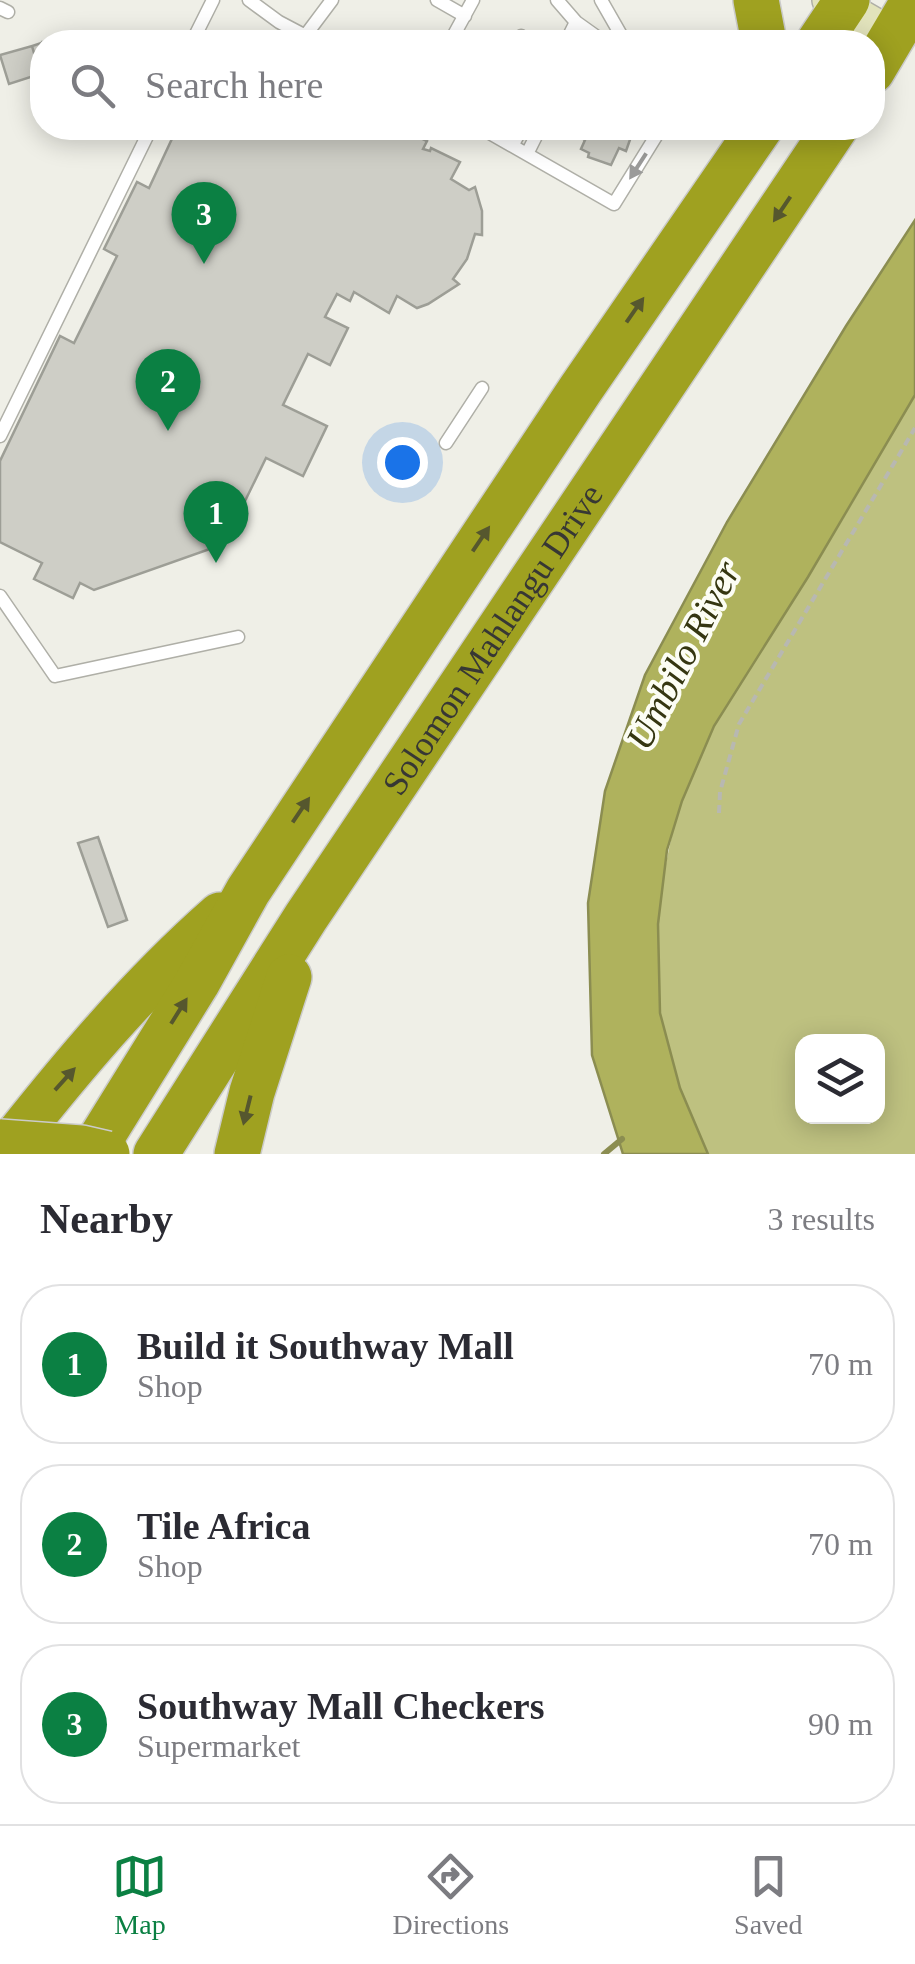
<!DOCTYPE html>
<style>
:root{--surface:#fff;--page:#f7f7f7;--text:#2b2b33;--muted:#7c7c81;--line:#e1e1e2;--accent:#0b8043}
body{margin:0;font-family:"Times New Roman",serif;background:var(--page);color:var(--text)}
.controls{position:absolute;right:30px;bottom:30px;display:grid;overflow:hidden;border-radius:20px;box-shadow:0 5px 25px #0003}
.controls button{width:90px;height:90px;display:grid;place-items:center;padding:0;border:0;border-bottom:2px solid var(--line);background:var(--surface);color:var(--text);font:50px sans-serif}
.you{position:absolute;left:402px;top:462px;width:35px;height:35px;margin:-25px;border:8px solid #fff;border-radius:50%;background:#1a73e8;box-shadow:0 0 0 15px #1a73e833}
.badge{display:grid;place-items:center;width:65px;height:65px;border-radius:50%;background:var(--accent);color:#fff;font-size:32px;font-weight:700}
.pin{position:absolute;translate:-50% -82px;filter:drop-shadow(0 2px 5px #0008)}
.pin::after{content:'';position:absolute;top:52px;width:35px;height:30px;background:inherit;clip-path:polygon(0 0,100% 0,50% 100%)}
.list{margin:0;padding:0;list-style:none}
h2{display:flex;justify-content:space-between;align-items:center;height:130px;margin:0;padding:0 40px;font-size:42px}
h2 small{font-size:32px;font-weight:400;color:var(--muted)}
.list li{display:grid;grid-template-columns:65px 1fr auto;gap:30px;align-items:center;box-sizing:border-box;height:160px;margin:0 20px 20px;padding:0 20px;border:2px solid var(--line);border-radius:40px}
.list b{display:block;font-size:38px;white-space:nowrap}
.list p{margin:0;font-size:32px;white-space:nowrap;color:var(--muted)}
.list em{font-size:32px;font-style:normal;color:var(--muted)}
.icon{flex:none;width:55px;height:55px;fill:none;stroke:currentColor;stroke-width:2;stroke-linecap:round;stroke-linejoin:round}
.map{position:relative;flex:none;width:915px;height:1154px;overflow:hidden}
.search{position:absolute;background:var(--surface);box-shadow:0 5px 25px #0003;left:30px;right:30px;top:30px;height:110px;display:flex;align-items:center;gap:25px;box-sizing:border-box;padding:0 35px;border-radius:40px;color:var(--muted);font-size:38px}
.sheet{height:670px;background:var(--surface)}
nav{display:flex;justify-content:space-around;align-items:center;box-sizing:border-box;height:140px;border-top:2px solid var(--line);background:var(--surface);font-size:28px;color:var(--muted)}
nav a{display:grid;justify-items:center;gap:5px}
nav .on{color:var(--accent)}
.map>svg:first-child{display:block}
.green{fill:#bec180;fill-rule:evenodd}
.water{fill:#afb25d;stroke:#8b8d51;stroke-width:2.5}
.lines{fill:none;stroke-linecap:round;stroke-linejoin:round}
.stream{stroke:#8b8d51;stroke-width:6}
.building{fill:#cecec6;stroke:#9d9e96;stroke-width:2.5}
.lane-casing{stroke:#afafa7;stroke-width:15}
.secondary-casing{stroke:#afafa7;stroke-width:38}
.highway-casing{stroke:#cbcbca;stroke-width:48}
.path{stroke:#b8b8b1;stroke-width:4;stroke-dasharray:8 5;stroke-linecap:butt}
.lane{stroke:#fff;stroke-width:12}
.secondary{stroke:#e2e3bc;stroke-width:35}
.highway{stroke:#9fa120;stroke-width:45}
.highway-bridge-casing{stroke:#cbcbca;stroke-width:48;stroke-linecap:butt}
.highway-bridge{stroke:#9fa120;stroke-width:45}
.oneway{fill:#9b9b9a}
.oneway2{fill:#56572e}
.labels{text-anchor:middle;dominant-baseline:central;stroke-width:8;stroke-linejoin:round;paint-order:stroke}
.street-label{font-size:35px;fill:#373734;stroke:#fcfdf4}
.water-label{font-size:38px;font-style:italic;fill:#353611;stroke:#fcfdf4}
</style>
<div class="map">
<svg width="915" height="1154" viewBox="0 0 915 1154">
<rect width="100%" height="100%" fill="#efefe7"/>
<path class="green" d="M915,395V1154H708C689,1116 665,1054 660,1011C650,914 668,811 714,725C741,674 777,627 807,578C845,518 879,456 915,395ZM802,1042H878V1116H802Z"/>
<path class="water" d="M915,220V395L808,577L714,726L682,801L667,850L658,924L660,1013L680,1088L708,1154H623L592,1055L588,903L605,791L645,675L727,522L846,326Z"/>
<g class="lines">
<path class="stream" d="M604,1154L622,1139"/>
</g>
<path class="building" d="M62,36L64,42H42L40,74L32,46Z
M32,46L40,74L9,84L0,55Z
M177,128H400L427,141L423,149L430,151L431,148L460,162L451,179L469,190L475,187L482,211V235L475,234L467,259L453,279L459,284L428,304L417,308L397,296L389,313L354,292L350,301L337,294L325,317L348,328L330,365L308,354L283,405L327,426L303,476L266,458L224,544L94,590L80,583L73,598L34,579L42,563L0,542V461L60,336L74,343L117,256L104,249L137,182L149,188Z
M583,128H644L633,131L626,151L619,148L611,165L588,157L589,153L581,149L585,140L579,137Z
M98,837L127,920L108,927L78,843Z"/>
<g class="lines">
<defs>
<path id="lane" d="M249,0L279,22L317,42
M437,0L465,16
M557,0L576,22L604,42
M601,0L625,42
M0,8L8,12
M305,36L332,0
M192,42L213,0
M450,42L473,0
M518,42L521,36
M566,42L576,22
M481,128L614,204L661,128
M513,144L522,128
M528,152L540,128
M0,436L151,128
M446,443L482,388
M0,596L55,676L238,637"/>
<path id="secondary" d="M830,0L892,36"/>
<g id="highway">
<path d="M756,0L764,42"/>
<path d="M819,42L847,0"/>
<path d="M872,71L914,0"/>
<path d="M3,1154C69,1070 139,986 220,915"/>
<path d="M91,1154L197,983L248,891L580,390L760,128"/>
<path id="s1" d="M156,1154L306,917L835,128"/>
<path d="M237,1154L252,1092L289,977"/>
</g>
</defs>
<use href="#lane" class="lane-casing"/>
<use href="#secondary" class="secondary-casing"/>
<use href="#highway" class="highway-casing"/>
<path class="path" d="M719,813L720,792L739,724L915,428"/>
<use href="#lane" class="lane"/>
<use href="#secondary" class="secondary"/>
<use href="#highway" class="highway"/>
<defs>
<path id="highway-bridge" d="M0,1142L81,1148L107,1154"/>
</defs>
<use href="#highway-bridge" class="highway-bridge-casing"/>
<use href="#highway-bridge" class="highway-bridge"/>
</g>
<defs><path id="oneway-solid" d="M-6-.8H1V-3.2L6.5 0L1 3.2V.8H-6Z" transform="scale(2.5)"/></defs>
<use class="oneway" href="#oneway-solid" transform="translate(638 166) rotate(123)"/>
<g class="oneway2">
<use href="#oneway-solid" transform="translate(782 209) rotate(124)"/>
<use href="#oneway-solid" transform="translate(635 310) rotate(-55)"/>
<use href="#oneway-solid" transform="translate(481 539) rotate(-56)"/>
<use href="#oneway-solid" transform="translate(301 810) rotate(-56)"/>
<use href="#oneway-solid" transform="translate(179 1011) rotate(-58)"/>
<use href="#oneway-solid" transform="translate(65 1079) rotate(-48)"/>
<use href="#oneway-solid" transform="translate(247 1110) rotate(104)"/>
</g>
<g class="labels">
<g class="street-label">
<text stroke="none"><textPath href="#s1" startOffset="615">Solomon Mahlangu Drive</textPath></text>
</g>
<g class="water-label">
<text transform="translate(683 655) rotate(-63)">Umbilo River</text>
</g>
</g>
</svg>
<div class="controls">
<button><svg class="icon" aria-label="layers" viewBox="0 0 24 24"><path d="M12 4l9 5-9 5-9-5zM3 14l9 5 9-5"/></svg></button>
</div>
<div class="you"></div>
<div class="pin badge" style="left:216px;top:563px">1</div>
<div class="pin badge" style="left:168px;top:431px">2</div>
<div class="pin badge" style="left:204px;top:264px">3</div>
<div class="search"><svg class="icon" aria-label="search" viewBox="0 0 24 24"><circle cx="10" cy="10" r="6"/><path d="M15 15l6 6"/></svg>Search here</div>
</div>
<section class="sheet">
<h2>Nearby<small>3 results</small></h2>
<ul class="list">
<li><span class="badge">1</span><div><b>Build it Southway Mall</b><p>Shop</p></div><em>70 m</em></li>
<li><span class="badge">2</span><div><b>Tile Africa</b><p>Shop</p></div><em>70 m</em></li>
<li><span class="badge">3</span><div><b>Southway Mall Checkers</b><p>Supermarket</p></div><em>90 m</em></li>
</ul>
</section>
<nav>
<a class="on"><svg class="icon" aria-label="map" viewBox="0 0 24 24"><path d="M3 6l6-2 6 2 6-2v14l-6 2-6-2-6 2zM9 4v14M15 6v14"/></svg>Map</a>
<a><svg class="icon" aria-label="directions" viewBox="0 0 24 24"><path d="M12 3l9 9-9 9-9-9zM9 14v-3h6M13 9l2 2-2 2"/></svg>Directions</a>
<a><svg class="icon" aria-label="saved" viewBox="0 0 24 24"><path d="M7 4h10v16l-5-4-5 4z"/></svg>Saved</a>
</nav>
